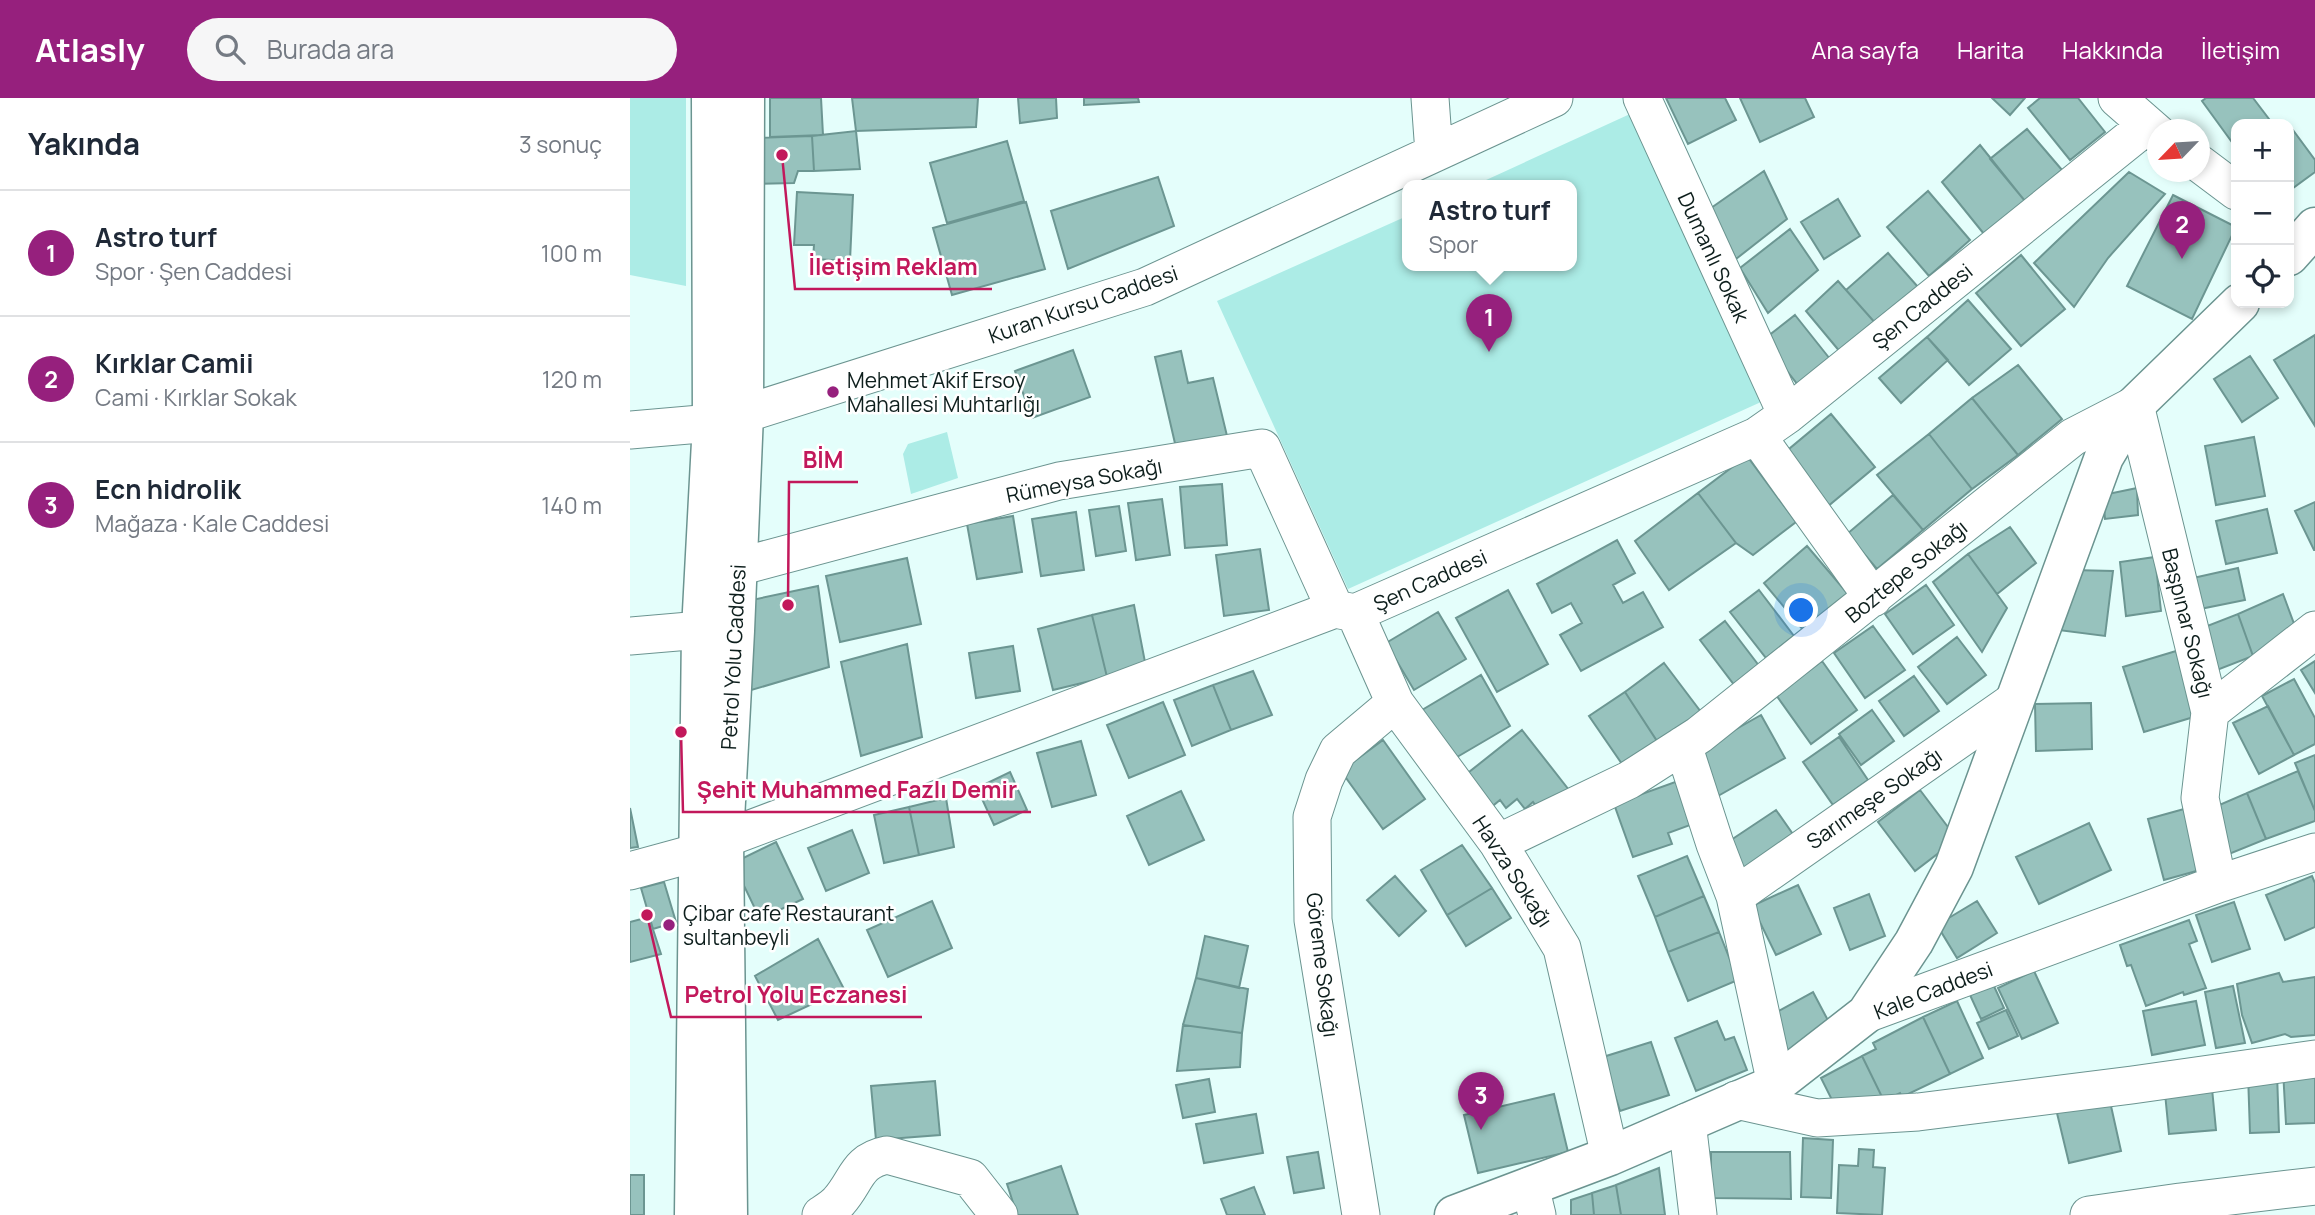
<!DOCTYPE html>
<html lang="tr">
<meta charset="utf-8">
<style>
:root{--surface:#fff;--page:#f6f6f7;--text:#1f2937;--muted:#747a83;--line:#e0e1e3;--accent:#96207d}
body{margin:0;font-family:Manrope,sans-serif;background:var(--page);color:var(--text)}
.controls{position:absolute;right:21px;top:21px;display:grid;overflow:hidden;border-radius:14px;box-shadow:0 4px 10px #0003}
.controls button{width:63px;height:63px;display:grid;place-items:center;padding:0;border:0;border-bottom:2px solid var(--line);background:var(--surface);color:var(--text);font:35px sans-serif}
.compass{position:absolute;left:1517px;top:21px;width:63px;height:63px;border-radius:50%;background:var(--surface);box-shadow:0 4px 10px #0003;rotate:245deg}
.you{position:absolute;left:1172px;top:513px;width:24px;height:24px;margin:-18px;border:5px solid #fff;border-radius:50%;background:#1a73e8;box-shadow:0 0 0 10px #1a73e833}
.badge{display:grid;place-items:center;width:46px;height:46px;border-radius:50%;background:var(--accent);color:#fff;font-size:23px;font-weight:700}
.pin{position:absolute;translate:-50% -58px;filter:drop-shadow(0 2px 4px #0008)}
.pin::after{content:'';position:absolute;top:37px;width:24px;height:21px;background:inherit;clip-path:polygon(0 0,100% 0,50% 100%)}
.popup{position:absolute;left:772px;top:82px;width:175px;height:91px;box-sizing:border-box;display:grid;place-content:center;border-radius:14px;background:var(--surface);filter:drop-shadow(0 2px 5px #0005);font-size:23px;white-space:nowrap;color:var(--muted)}
.popup b{font-size:26px;color:var(--text)}
.popup::after{content:'';position:absolute;left:50%;top:100%;margin-left:-14px;border:14px solid transparent;border-top-color:var(--surface)}
.list{margin:0;padding:0;list-style:none}
h2{display:flex;justify-content:space-between;align-items:center;height:91px;margin:0;padding:0 28px;font-size:30px}
h2 small{font-size:23px;font-weight:400;color:var(--muted)}
.list li{display:grid;grid-template-columns:46px 1fr auto;gap:21px;align-items:center;box-sizing:border-box;height:126px;padding:0 28px;border-top:2px solid var(--line)}
.list b{display:block;font-size:26px;white-space:nowrap}
.list p{margin:0;font-size:23px;white-space:nowrap;color:var(--muted)}
.list em{font-size:23px;font-style:normal;color:var(--muted)}
.icon{flex:none;width:38px;height:38px;fill:none;stroke:currentColor;stroke-width:2;stroke-linecap:round;stroke-linejoin:round}
.map{position:relative;flex:none;width:1685px;height:1117px;overflow:hidden}
header{display:flex;align-items:center;gap:42px;box-sizing:border-box;height:98px;padding:0 35px;background:var(--accent);color:#fff}
header strong{font-size:33px}
nav{display:flex;gap:38px;margin-inline-start:auto;font-size:24px}
.search{width:490px;height:63px;background:var(--page);display:flex;align-items:center;gap:18px;box-sizing:border-box;padding:0 24px;border-radius:38px;color:var(--muted);font-size:26px}
main{display:flex}
aside{flex:1;background:var(--surface)}
.map>svg:first-child{display:block}
.green{fill:#acece6}
.building{fill:#97c2bd;stroke:#6c9692;stroke-width:2}
.lines{fill:none;stroke-linecap:round;stroke-linejoin:round}
.minor-casing{stroke:#6b9490;stroke-width:39}
.major-casing{stroke:#6b9490;stroke-width:41}
.minor{stroke:#fff;stroke-width:37}
.major{stroke:#fff;stroke-width:38}
.poi-dot{fill:#96207d;stroke:#fff;stroke-width:2.5}
.labels{text-anchor:middle;dominant-baseline:central;stroke-width:5;stroke-linejoin:round;paint-order:stroke}
.street-label{font-size:21px;fill:#0d1e1c;stroke:#fff}
.poi-label{font-size:21px;fill:#0d1e1c;stroke:#fff;text-anchor:start}
.leader{fill:none;stroke:#c2185b;stroke-width:2.5}
.callout-dot{fill:#c2185b;stroke:#fff;stroke-width:2.5}
.callout-label{font-size:23px;text-anchor:middle;font-weight:bold;fill:#c2185b;stroke:#fff;stroke-width:5;stroke-linejoin:round;paint-order:stroke}
</style>
<header>
<strong>Atlasly</strong>
<div class="search"><svg class="icon" aria-label="search" viewBox="0 0 24 24"><circle cx="10" cy="10" r="6"/><path d="M15 15l6 6"/></svg>Burada ara</div>
<nav><a>Ana sayfa</a><a>Harita</a><a>Hakkında</a><a>İletişim</a></nav>
</header>
<main>
<aside>
<h2>Yakında<small>3 sonuç</small></h2>
<ul class="list">
<li><span class="badge">1</span><div><b>Astro turf</b><p>Spor · Şen Caddesi</p></div><em>100 m</em></li>
<li><span class="badge">2</span><div><b>Kırklar Camii</b><p>Cami · Kırklar Sokak</p></div><em>120 m</em></li>
<li><span class="badge">3</span><div><b>Ecn hidrolik</b><p>Mağaza · Kale Caddesi</p></div><em>140 m</em></li>
</ul>
</aside>
<div class="map">
<svg width="1685" height="1117" viewBox="0 0 1685 1117">
<rect width="100%" height="100%" fill="#e4fefb"/>
<path class="green" d="M0,0H56V188L0,177Z
M1000,16L1131,304L718,491L587,203L777,118V168H941V88H843Z
M317,334L328,380L281,396L273,356L278,346Z"/>
<path class="building" d="M140,0H191L193,37L140,39Z
M222,0H348L346,29L226,33Z
M388,0H426L427,20L390,25Z
M454,0H508L509,4L454,7Z
M1036,0H1095L1106,22L1058,46Z
M1110,0H1175L1184,19L1130,44Z
M1362,0H1395L1380,17Z
M1410,0H1448L1475,34L1440,62L1398,10Z
M1576,0H1623L1639,21L1632,26H1606V45L1604,47L1572,3Z
M1660,28L1685,62V74L1659,93V29Z
M1397,31L1432,72L1395,103L1360,61Z
M226,33L230,71L184,73L182,38Z
M182,38L184,73H168L164,85L123,86L121,40Z
M377,43L394,103L317,125L300,65Z
M1350,47L1395,103L1354,136L1312,84Z
M1134,73L1157,121L1106,161L1081,110Z
M1499,74L1535,96L1478,160L1444,209L1404,165Z
M528,79L544,128L438,171L421,113Z
M1298,93L1340,142L1299,178L1257,129Z
M167,94L223,97L220,163L183,161L184,147H164Z
M1543,97L1606,129L1562,221L1497,188Z
M1208,101L1230,138L1194,161L1171,124Z
M396,104L415,171L322,197L303,130Z
M1160,131L1188,172L1138,215L1110,170Z
M1258,155L1288,189L1247,227L1216,192Z
M1391,157L1435,211L1391,248L1346,195Z
M1208,183L1247,227L1211,255L1176,213Z
M1338,202L1381,251L1339,287L1297,239Z
M1165,217L1200,261L1168,287L1133,242Z
M1685,237V328L1644,262Z
M1297,239L1318,262L1271,305L1249,280Z
M443,252L460,299L402,320L385,273Z
M551,253L558,285L583,280L598,342L547,354L525,259Z
M1620,258L1648,300L1612,324L1584,281Z
M1388,267L1432,321L1388,357L1342,300Z
M1342,300L1388,357L1342,391L1299,336Z
M1201,316L1245,369L1197,409L1153,356Z
M1299,336L1342,391L1293,432L1247,377Z
M1624,339L1635,398L1586,407L1575,348Z
M1117,358L1166,424L1123,457L1106,445L1068,395Z
M592,386L597,447L555,450L550,389Z
M1507,390L1508,417L1475,421L1473,397Z
M1068,395L1106,445L1039,492L1005,443Z
M1263,397L1293,432L1247,471L1217,436Z
M532,401L540,457L506,462L498,405Z
M1685,404V452H1684L1665,413Z
M489,408L496,453L466,458L459,412Z
M1637,411L1647,455L1596,466L1586,423Z
M446,414L454,472L411,478L402,421Z
M383,418L392,474L347,481L337,426Z
M1380,429L1406,465L1367,496L1338,456Z
M987,442L1005,475L983,487L993,505L1013,494L1033,529L951,573L930,537L952,525L941,505L922,515L907,486Z
M1177,448L1218,496L1174,533L1134,485Z
M630,451L639,512L594,518L586,457Z
M1338,456L1377,510L1352,554L1303,484Z
M1525,459L1531,513L1496,518L1490,464Z
M277,460L291,526L210,544L196,478Z
M1608,470L1615,502L1570,511L1563,480Z
M1442,472L1483,473L1475,538L1428,532Z
M1296,487L1324,527L1283,556L1255,516Z
M188,488L199,569L118,593L117,503Z
M878,492L918,566L867,594L826,520Z
M1129,492L1164,538L1136,560L1100,514Z
M1653,496L1666,531L1623,558L1608,516Z
M504,507L515,564L477,579L462,517Z
M808,514L836,561L784,592L756,545Z
M1608,516L1623,558L1587,572L1572,530Z
M462,517L477,579L423,592L408,531Z
M1095,523L1130,569L1105,588L1070,542Z
M1243,528L1275,572L1235,600L1204,555Z
M1327,539L1356,577L1317,606L1288,569Z
M277,546L292,639L231,658L211,564Z
M383,548L390,593L346,600L339,555Z
M1546,553L1567,618L1514,634L1493,569Z
M1192,563L1227,612L1181,646L1146,597Z
M1685,563V595L1671,572Z
M1034,565L1071,614L1027,643L995,594Z
M623,573L642,617L601,632L583,587Z
M851,577L880,628L822,662L792,612Z
M1284,578L1309,613L1274,638L1249,603Z
M1664,581L1685,620V646L1664,657L1632,598Z
M583,587L601,632L562,648L544,602Z
M995,594L1027,643L992,666L959,618Z
M533,604L555,657L499,680L477,627Z
M1461,605L1462,651L1406,653L1405,606Z
M1638,608L1664,657L1629,676L1603,625Z
M1242,612L1264,643L1231,667L1209,636Z
M1131,617L1155,660L1088,698L1064,655Z
M892,632L939,692L911,715L903,704L895,711L887,701L876,710L870,702L859,711L834,678Z
M1209,639L1238,682L1203,707L1173,664Z
M753,642L795,701L753,731L711,673Z
M451,643L466,697L422,709L407,655Z
M1685,657V713L1665,665Z
M1668,673L1685,713V723L1636,741L1617,695Z
M380,674L397,712L364,727L347,690Z
M1048,683L1063,726L1038,735L1042,746L1003,759L984,706Z
M1290,692L1327,741L1285,773L1248,724Z
M551,693L574,742L519,767L497,718Z
M1617,695L1636,741L1599,756L1580,711Z
M316,700L324,749L289,757L279,709Z
M279,709L289,757L254,765L244,717Z
M0,710L8,749L0,750Z
M1554,711L1570,772L1534,782L1518,721Z
M1146,712L1167,742L1115,777L1095,746Z
M1459,725L1481,772L1409,806L1386,759Z
M222,732L239,775L196,793L178,750Z
M146,744L173,801L130,821L103,765Z
M832,747L862,790L817,817L791,772Z
M1057,758L1074,798L1025,819L1008,778Z
M765,778L796,813L769,838L737,802Z
M1682,778L1685,785V829L1655,842L1636,797Z
M34,784L46,824L23,831L11,790Z
M1168,787L1191,836L1146,857L1122,808Z
M862,790L881,820L836,848L817,817Z
M1239,796L1255,838L1220,852L1204,810Z
M1074,798L1089,834L1038,854L1025,819Z
M302,803L322,850L258,879L237,832Z
M1347,803L1367,835L1327,860L1307,827Z
M1604,804L1620,851L1582,864L1566,817Z
M19,819L31,856L0,864V824Z
M1559,822L1567,843L1559,846L1576,890L1554,897L1553,894L1516,908L1501,867L1497,868L1490,847Z
M1089,834L1108,882L1058,903L1038,854Z
M575,838L618,848L609,890L566,880Z
M188,841L214,891L148,922L125,878Z
M1404,873L1428,925L1392,941L1368,890Z
M1649,875L1653,884L1685,879V937L1661,939L1655,936L1622,945L1612,917L1607,886Z
M566,880L618,891L612,935L553,927Z
M1363,886L1374,910L1351,921L1340,897Z
M1603,888L1615,945L1586,950L1575,894Z
M1183,894L1202,930L1154,956L1134,921Z
M1327,903L1353,960L1320,976L1293,919Z
M1566,903L1575,947L1522,957L1513,913Z
M1376,912L1388,938L1359,951L1347,925Z
M1293,919L1320,976L1272,999L1270,995L1254,1003L1232,958L1246,951L1243,945Z
M1087,923L1095,942L1104,939L1117,972L1066,993L1045,940Z
M553,927L612,935L610,969L547,973Z
M1021,944L1039,997L990,1013L973,959Z
M1232,958L1254,1003L1207,1012L1191,980Z
M1685,970V1025L1656,1026L1653,972Z
M1647,975L1649,1034L1620,1035L1618,976Z
M1581,980L1586,1032L1539,1036L1534,985Z
M579,981L585,1014L553,1020L546,987Z
M305,983L310,1037L246,1042L241,988Z
M924,996L938,1054L848,1075L834,1017Z
M1479,999L1491,1053L1439,1065L1426,1011Z
M626,1016L633,1055L574,1065L566,1026Z
M1173,1040L1203,1042L1201,1100L1171,1099Z
M1229,1051L1244,1052L1243,1069L1255,1070L1252,1117L1207,1115L1209,1067L1228,1068Z
M688,1054L694,1090L664,1095L657,1059Z
M1081,1054H1160L1161,1101L1081,1100Z
M431,1068L448,1117H387L377,1086Z
M1029,1070L1035,1117H991L986,1087Z
M0,1077H14V1117H0Z
M986,1087L991,1117H964L962,1095Z
M624,1089L635,1117H597L591,1101Z
M962,1095L964,1117H941V1102Z"/>
<g class="lines">
<defs>
<path id="minor" d="M800,0L804,55
M1012,0L1157,317
M1487,0L1528,36
M1570,66L1606,93
M0,332L82,325L114,316L515,189L924,0
M1127,338L1243,500
M108,469L429,383L632,350L705,511
M725,515L765,605L868,745L932,850L980,1058
M0,538L71,532
M1580,614L1685,532
M1053,647L1085,746L1105,798L1146,986
M868,745L999,682L1069,637L1443,339L1505,307L1580,614L1570,700L1588,786
M0,773L69,754L94,741L705,511L725,515L1127,338L1157,317L1516,28
M1105,798L1384,603
M1236,916L1588,786L1685,754
M1106,1002L1187,1020L1288,1014L1502,987L1685,961
M1057,1024L1068,1117
M900,1088L907,1117
M191,1117C197,1113 205,1108 209,1103C227,1083 226,1063 257,1057L340,1080L369,1117
M731,1117L683,822L682,719L694,682L708,653L765,605
M1459,1117L1550,1104L1685,1088"/>
<path id="major" d="M1659,158L1685,129
M64,1117L71,532L82,325L81,0
M98,1117L94,741L105,533L114,316L115,0
M824,1117L980,1058L1146,986L1236,916L1284,844L1324,769L1474,359L1505,307L1610,205"/>
</defs>
<use href="#minor" class="minor-casing"/>
<use href="#major" class="major-casing"/>
<use href="#minor" class="minor"/>
<use href="#major" class="major"/>
</g>
<g class="poi-dot">
<circle cx="203" cy="294" r="7"/>
<circle cx="39" cy="827" r="7"/>
</g>
<g class="labels">
<g class="street-label">
<text transform="translate(1084 159) rotate(65)">Dumanlı Sokak</text>
<text transform="translate(453 206) rotate(-19)">Kuran Kursu Caddesi</text>
<text transform="translate(1292 208) rotate(-39)">Şen Caddesi</text>
<text transform="translate(454 382) rotate(-11)">Rümeysa Sokağı</text>
<text transform="translate(1276 473) rotate(-39)">Boztepe Sokağı</text>
<text transform="translate(800 482) rotate(-24)">Şen Caddesi</text>
<text transform="translate(1558 525) rotate(76)">Başpınar Sokağı</text>
<text transform="translate(103 559) rotate(-87)">Petrol Yolu Caddesi</text>
<text transform="translate(1244 700) rotate(-35)">Sarımeşe Sokağı</text>
<text transform="translate(883 773) rotate(57)">Havza Sokağı</text>
<text transform="translate(693 867) rotate(83)">Göreme Sokağı</text>
<text transform="translate(1303 892) rotate(-21)">Kale Caddesi</text>
</g>
<g class="poi-label">
<text x="217" y="282">Mehmet Akif Ersoy<tspan x="217" dy="24">Mahallesi Muhtarlığı</tspan></text>
<text x="53" y="815">Çibar cafe Restaurant<tspan x="53" dy="24">sultanbeyli</tspan></text>
</g>
</g>
<path class="leader" d="M152 57L165 191H362M158 507L159 384H228M51 634L53 714H401M17 817L41 919H292"/>
<g class="callout-dot">
<circle cx="152" cy="57" r="7"/>
<circle cx="158" cy="507" r="7"/>
<circle cx="51" cy="634" r="7"/>
<circle cx="17" cy="817" r="7"/>
</g>
<g class="callout-label">
<text x="263" y="177">İletişim Reklam</text>
<text x="193" y="370">BİM</text>
<text x="227" y="700">Şehit Muhammed Fazlı Demir</text>
<text x="166" y="905">Petrol Yolu Eczanesi</text>
</g>
</svg>
<div class="controls">
<button>+</button>
<button>−</button>
<button><svg class="icon" aria-label="locate" viewBox="0 0 24 24"><circle cx="12" cy="12" r="6"/><path d="M12 2v4M12 18v4M2 12h4M18 12h4"/></svg></button>
</div>
<svg class="compass" viewBox="-18 -18 36 36"><path d="M0-13l5 13h-10z" fill="#e53935"/><path d="M0 13l5-13h-10z" fill="#747a83"/></svg>
<div class="you"></div>
<div class="pin badge" style="left:859px;top:254px">1</div>
<div class="popup"><b>Astro turf</b>Spor</div>
<div class="pin badge" style="left:1552px;top:161px">2</div>
<div class="pin badge" style="left:851px;top:1032px">3</div>
</div>
</main>
